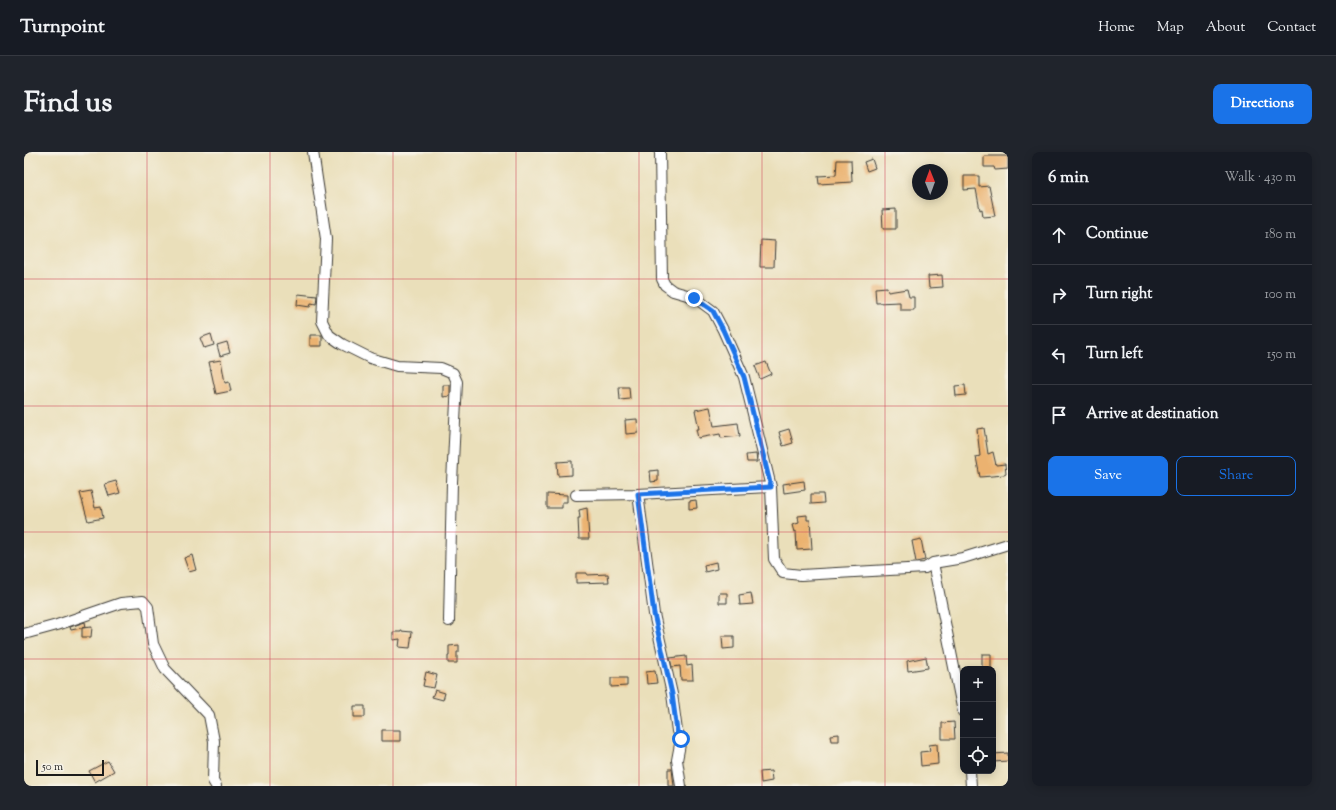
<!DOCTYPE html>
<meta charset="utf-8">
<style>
:root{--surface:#171b24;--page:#20242c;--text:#f1f3f6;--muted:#9ea1a6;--line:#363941;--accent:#1a73e8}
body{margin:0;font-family:"Sorts Mill Goudy",serif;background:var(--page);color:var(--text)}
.controls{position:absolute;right:12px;bottom:12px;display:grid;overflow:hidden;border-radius:8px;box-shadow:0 2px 10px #0003}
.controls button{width:36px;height:36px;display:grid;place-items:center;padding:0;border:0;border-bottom:1px solid var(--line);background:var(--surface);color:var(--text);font:20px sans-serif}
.compass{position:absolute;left:888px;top:12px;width:36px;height:36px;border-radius:50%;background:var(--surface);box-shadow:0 2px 10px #0003;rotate:359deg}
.scale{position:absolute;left:12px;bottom:10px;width:68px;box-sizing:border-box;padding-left:4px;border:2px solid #1c1c1c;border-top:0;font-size:11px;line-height:14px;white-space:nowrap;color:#1c1c1c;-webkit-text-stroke:3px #f7f3e8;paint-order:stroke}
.stop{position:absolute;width:12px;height:12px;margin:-9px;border:3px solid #1a73e8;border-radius:50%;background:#fff}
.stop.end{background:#1a73e8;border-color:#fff;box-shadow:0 1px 4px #0008}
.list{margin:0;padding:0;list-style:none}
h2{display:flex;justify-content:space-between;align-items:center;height:52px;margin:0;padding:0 16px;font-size:17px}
h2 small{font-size:13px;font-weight:400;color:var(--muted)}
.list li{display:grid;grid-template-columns:26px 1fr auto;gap:12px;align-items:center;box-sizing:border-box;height:60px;padding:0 16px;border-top:1px solid var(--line)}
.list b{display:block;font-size:15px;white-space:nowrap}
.list em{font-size:13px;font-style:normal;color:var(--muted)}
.actions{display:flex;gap:8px;padding:12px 16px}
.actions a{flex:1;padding:9px 0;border:1px solid var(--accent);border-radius:8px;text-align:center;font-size:14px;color:var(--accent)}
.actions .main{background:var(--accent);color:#fff}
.icon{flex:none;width:22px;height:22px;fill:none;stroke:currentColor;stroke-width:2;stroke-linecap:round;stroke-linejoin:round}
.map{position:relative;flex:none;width:984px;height:634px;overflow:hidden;border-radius:8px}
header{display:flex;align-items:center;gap:24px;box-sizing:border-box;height:56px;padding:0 20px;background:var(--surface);border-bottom:1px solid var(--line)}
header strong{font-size:19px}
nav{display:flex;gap:22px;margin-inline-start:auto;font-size:14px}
.intro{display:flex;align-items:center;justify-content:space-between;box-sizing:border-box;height:96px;padding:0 24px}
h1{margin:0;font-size:28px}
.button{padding:10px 18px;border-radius:8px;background:var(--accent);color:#fff;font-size:14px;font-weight:700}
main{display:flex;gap:24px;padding:0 24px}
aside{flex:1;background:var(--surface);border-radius:8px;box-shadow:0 2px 10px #0003}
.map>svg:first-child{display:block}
.building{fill:#ebb270}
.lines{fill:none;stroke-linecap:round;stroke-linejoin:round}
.minor-casing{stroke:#3b3934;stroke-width:12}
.minor{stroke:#fff;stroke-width:10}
.route{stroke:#1a73e8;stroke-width:5}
.grid{fill:none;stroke:#d1495b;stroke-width:1;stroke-opacity:0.55}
</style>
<header>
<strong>Turnpoint</strong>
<nav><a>Home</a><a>Map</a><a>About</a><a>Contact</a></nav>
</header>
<div class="intro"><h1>Find us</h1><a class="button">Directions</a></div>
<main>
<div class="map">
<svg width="984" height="634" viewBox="0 0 984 634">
<rect width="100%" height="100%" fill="#f7f3e8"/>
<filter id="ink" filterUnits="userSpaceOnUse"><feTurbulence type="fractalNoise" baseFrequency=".025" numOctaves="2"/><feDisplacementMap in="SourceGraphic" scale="8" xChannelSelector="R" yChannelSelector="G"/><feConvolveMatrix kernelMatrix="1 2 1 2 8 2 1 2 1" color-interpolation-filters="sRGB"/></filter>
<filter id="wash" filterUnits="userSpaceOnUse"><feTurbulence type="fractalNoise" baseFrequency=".012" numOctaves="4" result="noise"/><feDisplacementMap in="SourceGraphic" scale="16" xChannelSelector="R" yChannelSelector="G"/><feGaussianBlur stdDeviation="0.9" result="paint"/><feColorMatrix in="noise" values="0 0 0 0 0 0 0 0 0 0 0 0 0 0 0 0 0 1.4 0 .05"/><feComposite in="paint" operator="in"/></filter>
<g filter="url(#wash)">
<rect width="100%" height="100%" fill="#eadfba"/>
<g id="blocks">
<path class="building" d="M960,4H984V17L971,18L970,15H960Z
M848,7L851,16L843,19L840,10Z
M813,8H827L828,30L795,32L794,24L812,23Z
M940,24H955V35L965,34L971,64L959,65L958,57L956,58L952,37L940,38Z
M872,57V77H859L858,58Z
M737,88L751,89L750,115H736Z
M918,123L919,135L905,136L904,124Z
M863,135L864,140L883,137L885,145H890V158H876V150L852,151L851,136Z
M274,142L293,144L292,152L287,151L286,155L273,153Z
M187,182L190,193L180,196L176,186Z
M286,183H298V194H286Z
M203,190L206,201L196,204L193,193Z
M197,208L201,231L205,230L207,239L192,242L185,210Z
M742,210L747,222L736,227L731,214Z
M419,233H426V244L419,245Z
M941,233L942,243L932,244L931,234Z
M595,235H605L606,247L596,248Z
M686,255L690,274L714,271L716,284L697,286L696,282L674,286L672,277H675L671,258Z
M613,267L614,281L602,282L601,268Z
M960,276L964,302L969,300L972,313L981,312L982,322L980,323L956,325L952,305L956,304L953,277Z
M765,277L769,291L759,294L755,280Z
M732,302L733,310H723L722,303Z
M548,309V323L534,324L533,310Z
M634,318V329L627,330L626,319Z
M92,329L96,341L85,344L81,332Z
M780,329L781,338L760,341L759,332Z
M67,339L71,356L77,355L79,366L64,369L56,341Z
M523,342L543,343V350H538V356H523Z
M787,342H799L800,351L787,352Z
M672,348L673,356L665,357V349Z
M563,356L565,387H555L554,366H556L555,358Z
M783,363V368H786L788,397L773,398L772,379L770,380L768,373L775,371L774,364Z
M897,387L901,408L892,410L888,389Z
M168,403L172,418L165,420L160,406Z
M692,410L693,417L681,420L680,413Z
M552,421H563V423L584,422L585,430L552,431Z
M695,441H703V451H695Z
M727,441L729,452L716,453L715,443Z
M61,470L62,475L47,478L46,475Z
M68,475L67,485H58V476Z
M377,479L388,480L386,496L375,495L376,487L369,488V480H377Z
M698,484H710V496L699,497Z
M435,493V500H433V511H424V504H425V494Z
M958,502H967V517H958Z
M662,504L663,514L668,513L669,528H657L656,514L648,515L646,506Z
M902,505L904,516L884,519L883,509Z
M631,519L633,531L623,532L622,520Z
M402,520L413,523L410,536L399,534Z
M587,526H603V534L587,535Z
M411,538L421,541L419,548L408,545Z
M330,554H341V565H330Z
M930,570L931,587H918V571Z
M358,578H376V589H358Z
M815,582V589H807L806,583Z
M913,592L914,612L897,614L896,600L906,599L905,593Z
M984,601V609L969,610V602Z
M84,609L90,619L71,630L65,619Z
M644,617H648L650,634H644Z
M747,619L748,629L737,631L736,620Z"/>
</g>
</g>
<g filter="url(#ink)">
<use href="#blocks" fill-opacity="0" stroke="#3b3934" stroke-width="1"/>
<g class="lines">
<defs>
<path id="minor" d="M289,0L302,87L298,169L305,183L318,192L346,206L373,214L417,216L429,221L433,230L428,330L425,469
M636,0L638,127L641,133L649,139L670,145L689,159L699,178L720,225L747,335L750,407L759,421L777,423L901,416L909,411L939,406L984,392
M614,342L630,462L648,542L653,579L657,587L653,608L657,634
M552,343L614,342L747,335
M909,411L939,560
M0,482L33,473L97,451L119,449L124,455L129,492L141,517L185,563L190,589L189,629L192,634
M946,619L947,634"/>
</defs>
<use href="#minor" class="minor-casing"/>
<use href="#minor" class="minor"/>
</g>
</g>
<g class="lines" filter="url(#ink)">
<path class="route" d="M657,587L653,579L648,542L630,462L614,342L747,335L720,225L699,178L689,159L670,146"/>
</g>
<path class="grid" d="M123,0V634M246,0V634M369,0V634M492,0V634M615,0V634M738,0V634M861,0V634M0,127H984M0,254H984M0,380H984M0,507H984"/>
</svg>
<div class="controls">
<button>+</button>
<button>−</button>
<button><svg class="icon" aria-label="locate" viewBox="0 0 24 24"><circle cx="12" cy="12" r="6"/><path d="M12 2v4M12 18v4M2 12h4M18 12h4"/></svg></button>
</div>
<svg class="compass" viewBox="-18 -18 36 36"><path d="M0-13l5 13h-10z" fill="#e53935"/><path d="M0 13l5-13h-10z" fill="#9ea1a6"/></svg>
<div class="scale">50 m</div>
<div class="stop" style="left:657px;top:587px"></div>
<div class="stop end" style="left:670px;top:146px"></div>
</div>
<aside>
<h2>6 min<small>Walk · 430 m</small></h2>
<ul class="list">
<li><svg class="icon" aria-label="ahead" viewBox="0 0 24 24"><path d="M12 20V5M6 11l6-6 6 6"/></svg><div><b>Continue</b></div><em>180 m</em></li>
<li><svg class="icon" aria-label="right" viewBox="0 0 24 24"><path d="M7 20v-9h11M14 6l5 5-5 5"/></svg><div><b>Turn right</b></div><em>100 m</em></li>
<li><svg class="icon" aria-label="left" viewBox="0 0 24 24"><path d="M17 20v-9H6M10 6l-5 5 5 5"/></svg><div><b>Turn left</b></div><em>150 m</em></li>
<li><svg class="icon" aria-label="arrive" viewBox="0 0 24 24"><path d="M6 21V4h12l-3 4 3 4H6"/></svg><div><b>Arrive at destination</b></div></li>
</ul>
<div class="actions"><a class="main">Save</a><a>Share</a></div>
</aside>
</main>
